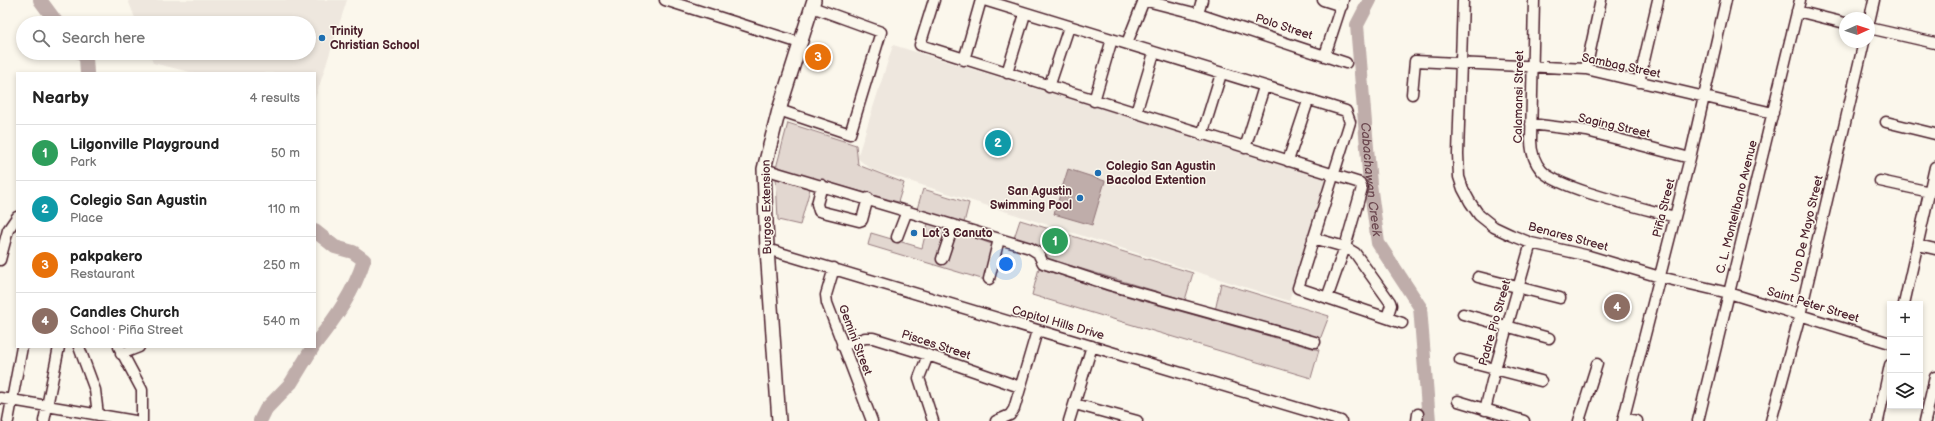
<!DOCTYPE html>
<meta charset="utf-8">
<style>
:root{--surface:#fff;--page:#f2f2f2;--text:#222;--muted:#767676;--line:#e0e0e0;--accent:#1f6fb2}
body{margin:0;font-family:"Balsamiq Sans",sans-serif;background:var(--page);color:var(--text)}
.controls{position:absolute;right:12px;bottom:12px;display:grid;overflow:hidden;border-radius:0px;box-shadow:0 2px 6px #0003}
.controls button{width:36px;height:36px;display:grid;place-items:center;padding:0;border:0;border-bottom:1px solid var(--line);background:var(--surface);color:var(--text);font:20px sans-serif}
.compass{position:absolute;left:1839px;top:12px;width:36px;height:36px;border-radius:50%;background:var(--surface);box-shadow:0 2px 6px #0003;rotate:87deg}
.you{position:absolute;left:1006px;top:264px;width:14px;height:14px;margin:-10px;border:3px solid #fff;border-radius:50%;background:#1a73e8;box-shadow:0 0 0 6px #1a73e833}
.badge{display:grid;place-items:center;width:26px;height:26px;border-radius:50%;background:var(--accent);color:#fff;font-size:13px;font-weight:700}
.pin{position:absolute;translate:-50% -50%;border:2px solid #fff;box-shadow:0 1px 4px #0006}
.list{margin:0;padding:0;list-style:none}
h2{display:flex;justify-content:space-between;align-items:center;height:52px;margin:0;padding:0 16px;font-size:17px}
h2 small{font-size:13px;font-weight:400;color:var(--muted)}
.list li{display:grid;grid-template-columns:26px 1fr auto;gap:12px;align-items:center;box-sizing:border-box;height:56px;padding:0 16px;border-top:1px solid var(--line)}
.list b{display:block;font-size:15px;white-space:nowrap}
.list p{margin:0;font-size:13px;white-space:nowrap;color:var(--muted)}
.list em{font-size:13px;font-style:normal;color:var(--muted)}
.icon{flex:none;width:22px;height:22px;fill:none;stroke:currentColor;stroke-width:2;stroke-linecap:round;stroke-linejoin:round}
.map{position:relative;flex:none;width:1935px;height:421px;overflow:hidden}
.search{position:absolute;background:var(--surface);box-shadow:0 2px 6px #0003;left:16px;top:16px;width:300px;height:44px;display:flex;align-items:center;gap:10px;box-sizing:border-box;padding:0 14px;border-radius:22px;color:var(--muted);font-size:15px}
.panel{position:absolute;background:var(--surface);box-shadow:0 2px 6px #0003;left:16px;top:72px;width:300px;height:276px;border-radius:0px}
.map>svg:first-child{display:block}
.built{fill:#eee7de}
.green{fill:#e2d7d0;stroke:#967b7e}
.water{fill:#bfadaa;stroke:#907477}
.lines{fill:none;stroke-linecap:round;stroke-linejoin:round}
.river{stroke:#bfadaa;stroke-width:14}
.minor-casing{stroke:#4a1f2b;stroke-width:13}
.major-casing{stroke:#4a1f2b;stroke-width:16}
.minor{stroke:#fbf7ec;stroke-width:10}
.major{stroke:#fbf7ec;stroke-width:13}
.poi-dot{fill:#1f6fb2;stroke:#fbf7ec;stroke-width:1.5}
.labels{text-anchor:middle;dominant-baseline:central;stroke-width:3;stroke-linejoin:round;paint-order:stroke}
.street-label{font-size:12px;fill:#4a1f2b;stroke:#fbf7ec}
.poi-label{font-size:12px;font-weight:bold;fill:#4a1f2b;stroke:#fbf7ec;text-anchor:start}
.water-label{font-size:13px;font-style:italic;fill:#6d4a51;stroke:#fbf7ec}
</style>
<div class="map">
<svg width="1935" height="421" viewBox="0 0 1935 421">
<rect width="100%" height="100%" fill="#fbf7ec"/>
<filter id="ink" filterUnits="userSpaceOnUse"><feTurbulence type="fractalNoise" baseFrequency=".025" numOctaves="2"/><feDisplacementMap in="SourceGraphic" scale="8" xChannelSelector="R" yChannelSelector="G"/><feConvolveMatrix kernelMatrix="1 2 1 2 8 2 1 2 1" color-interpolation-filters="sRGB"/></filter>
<g filter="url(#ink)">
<path class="built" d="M128,0H347L315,99V73H194L153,63L149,53H309V23H137Z
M893,45L1326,177L1289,301L871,169L857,158Z"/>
<path class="green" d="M788,123L856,145L858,165L904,183L898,202L776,168Z
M776,178L810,189L800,225L778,220Z
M923,189L969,203L964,223L917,209Z
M1020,220L1193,273L1185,300L1049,259L1042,246L1014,238Z
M928,223L951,229L994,245L985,280L868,245L871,233L922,248Z
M1039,268L1108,291L1319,350L1311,378L1032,295Z
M1221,283L1329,316L1319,342L1215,311Z"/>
<path class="water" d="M1068,169L1105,181L1092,225L1054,214Z"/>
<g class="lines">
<g class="river">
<path d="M40,0L57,23"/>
<path id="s1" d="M1370,0L1357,25L1370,184L1378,243L1420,307L1429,421"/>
<path d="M81,53L86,58L87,73"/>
<path d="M315,231L335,247L353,252L364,260C354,292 336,317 315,344"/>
<path d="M260,421L266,409L291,383L313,347"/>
</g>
<defs>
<path id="minor" d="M665,0L800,43
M934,0L920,45L1360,183L1362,188L1345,247L1327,298
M984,0L1346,111L1350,122L1298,288L1402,323
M1143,0L1198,14L1346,63
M1323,0L1342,6
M1463,0L1458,154L1459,177L1463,189L1470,202L1479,215L1494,227L1511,235L1531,243L1589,256L1660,277L1729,293L1890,343
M1534,0L1531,140C1531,151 1534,162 1542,171C1559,189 1647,209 1675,217
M1797,11L1845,23
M1198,14L1202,0
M1869,22L1874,0
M1869,28L1935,43
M1127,43L1144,0
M1325,55L1343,0
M964,60L981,0
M1586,69L1601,0
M1007,73L1025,14
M1639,82L1658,0
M1049,87L1069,27
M1412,94L1415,61L1586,69L1773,113
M1094,101L1112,39
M779,110L850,134L881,32L812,7
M1136,113L1154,53
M1886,122L1935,134
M1531,124L1587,131L1690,158
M1202,135L1221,74
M1245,148L1264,87
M1288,161L1308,101
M764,169L1030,248L1038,253L1043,263L1110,285L1315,342
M1880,181L1930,192
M822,185L817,204L819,211L859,221L862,220L868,198
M897,237L907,211
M1313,238L1345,247L1355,253L1390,302L1391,305L1387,318
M1918,245L1935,249
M767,249L1341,421
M942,259L953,226
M0,260L8,230L17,217
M834,268L826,295L827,303L872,421
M1478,277L1560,298
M989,279L999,239
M1904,304L1935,167
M1463,314L1549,338
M842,346L865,338H873L928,355L1020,387
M79,347L95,390L98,415
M119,347L142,390V421
M121,354L139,347
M928,355L919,378L933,421
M1460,360L1541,381
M0,398L135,421
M1458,401L1524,421
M1075,404L1137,421
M1485,410L1495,369L1531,243
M1624,418L1637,421
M8,421L22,347
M44,421L59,347
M996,421L1010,415L1014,409L1037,331
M1069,421L1092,346
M1417,421L1418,414
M1579,421L1597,364
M1623,421L1690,158L1726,0
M1698,421L1800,0
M1771,421L1800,315L1864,42
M1878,421L1890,365
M1925,421L1935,377"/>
<path id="major" d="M779,421L767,249L764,169L779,110L814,0"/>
</defs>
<use href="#minor" class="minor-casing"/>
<use href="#major" class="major-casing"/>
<use href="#minor" class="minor"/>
<use href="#major" class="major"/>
</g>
</g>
<g class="poi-dot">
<circle cx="322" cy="38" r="4"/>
<circle cx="1098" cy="173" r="4"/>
<circle cx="1080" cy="198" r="4"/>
<circle cx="914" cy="233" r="4"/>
</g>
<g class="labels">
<g class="street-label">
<text transform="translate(1284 27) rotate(18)">Polo Street</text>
<text transform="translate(1621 66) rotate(12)">Sambag Street</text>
<text transform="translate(1519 97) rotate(-89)">Calamansi Street</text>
<text transform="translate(1614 126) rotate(13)">Saging Street</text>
<text transform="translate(767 207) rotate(-91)">Burgos Extension</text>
<text transform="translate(1737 207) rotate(-76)">C. L. Montelibano Avenue</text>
<text transform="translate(1664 208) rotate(-76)">Piña Street</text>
<text transform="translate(1807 229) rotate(-77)">Uno De Mayo Street</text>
<text transform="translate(1568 237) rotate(15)">Benares Street</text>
<text transform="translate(1813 305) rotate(17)">Saint Peter Street</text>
<text transform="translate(1058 323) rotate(16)">Capitol Hills Drive</text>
<text transform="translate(1495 323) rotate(-74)">Padre Pio Street</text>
<text transform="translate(855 340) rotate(69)">Gemini Street</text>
<text transform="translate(936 345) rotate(18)">Pisces Street</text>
</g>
<g class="poi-label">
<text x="330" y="31">Trinity<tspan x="330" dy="14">Christian School</tspan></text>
<text x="1106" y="166">Colegio San Agustin<tspan x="1106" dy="14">Bacolod Extention</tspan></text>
<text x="1072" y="191" text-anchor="end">San Agustin<tspan x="1072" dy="14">Swimming Pool</tspan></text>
<text x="922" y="233">Lot 3 Canuto</text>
</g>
<g class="water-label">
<text stroke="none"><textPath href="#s1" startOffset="183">Cabachawan Creek</textPath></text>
</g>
</g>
</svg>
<div class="controls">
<button>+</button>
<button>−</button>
<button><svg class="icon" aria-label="layers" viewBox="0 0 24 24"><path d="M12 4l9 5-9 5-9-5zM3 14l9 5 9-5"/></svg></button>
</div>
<svg class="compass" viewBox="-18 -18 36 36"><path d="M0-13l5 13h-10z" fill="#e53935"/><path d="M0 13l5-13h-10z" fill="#767676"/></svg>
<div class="you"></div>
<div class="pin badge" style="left:1055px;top:241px;background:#2e9e5b">1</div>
<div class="pin badge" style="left:998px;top:143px;background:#0f9aa8">2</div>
<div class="pin badge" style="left:818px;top:57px;background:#e8710a">3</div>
<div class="pin badge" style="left:1617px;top:307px;background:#8d6e63">4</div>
<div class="search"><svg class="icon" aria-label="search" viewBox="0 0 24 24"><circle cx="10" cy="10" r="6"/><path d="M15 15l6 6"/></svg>Search here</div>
<section class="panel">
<h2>Nearby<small>4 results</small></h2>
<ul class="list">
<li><span class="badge" style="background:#2e9e5b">1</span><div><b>Lilgonville Playground</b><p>Park</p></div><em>50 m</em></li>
<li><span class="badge" style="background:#0f9aa8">2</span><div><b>Colegio San Agustin</b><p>Place</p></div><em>110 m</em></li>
<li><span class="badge" style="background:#e8710a">3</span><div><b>pakpakero</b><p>Restaurant</p></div><em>250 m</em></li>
<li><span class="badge" style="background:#8d6e63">4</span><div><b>Candles Church</b><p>School · Piña Street</p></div><em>540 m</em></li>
</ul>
</section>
</div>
